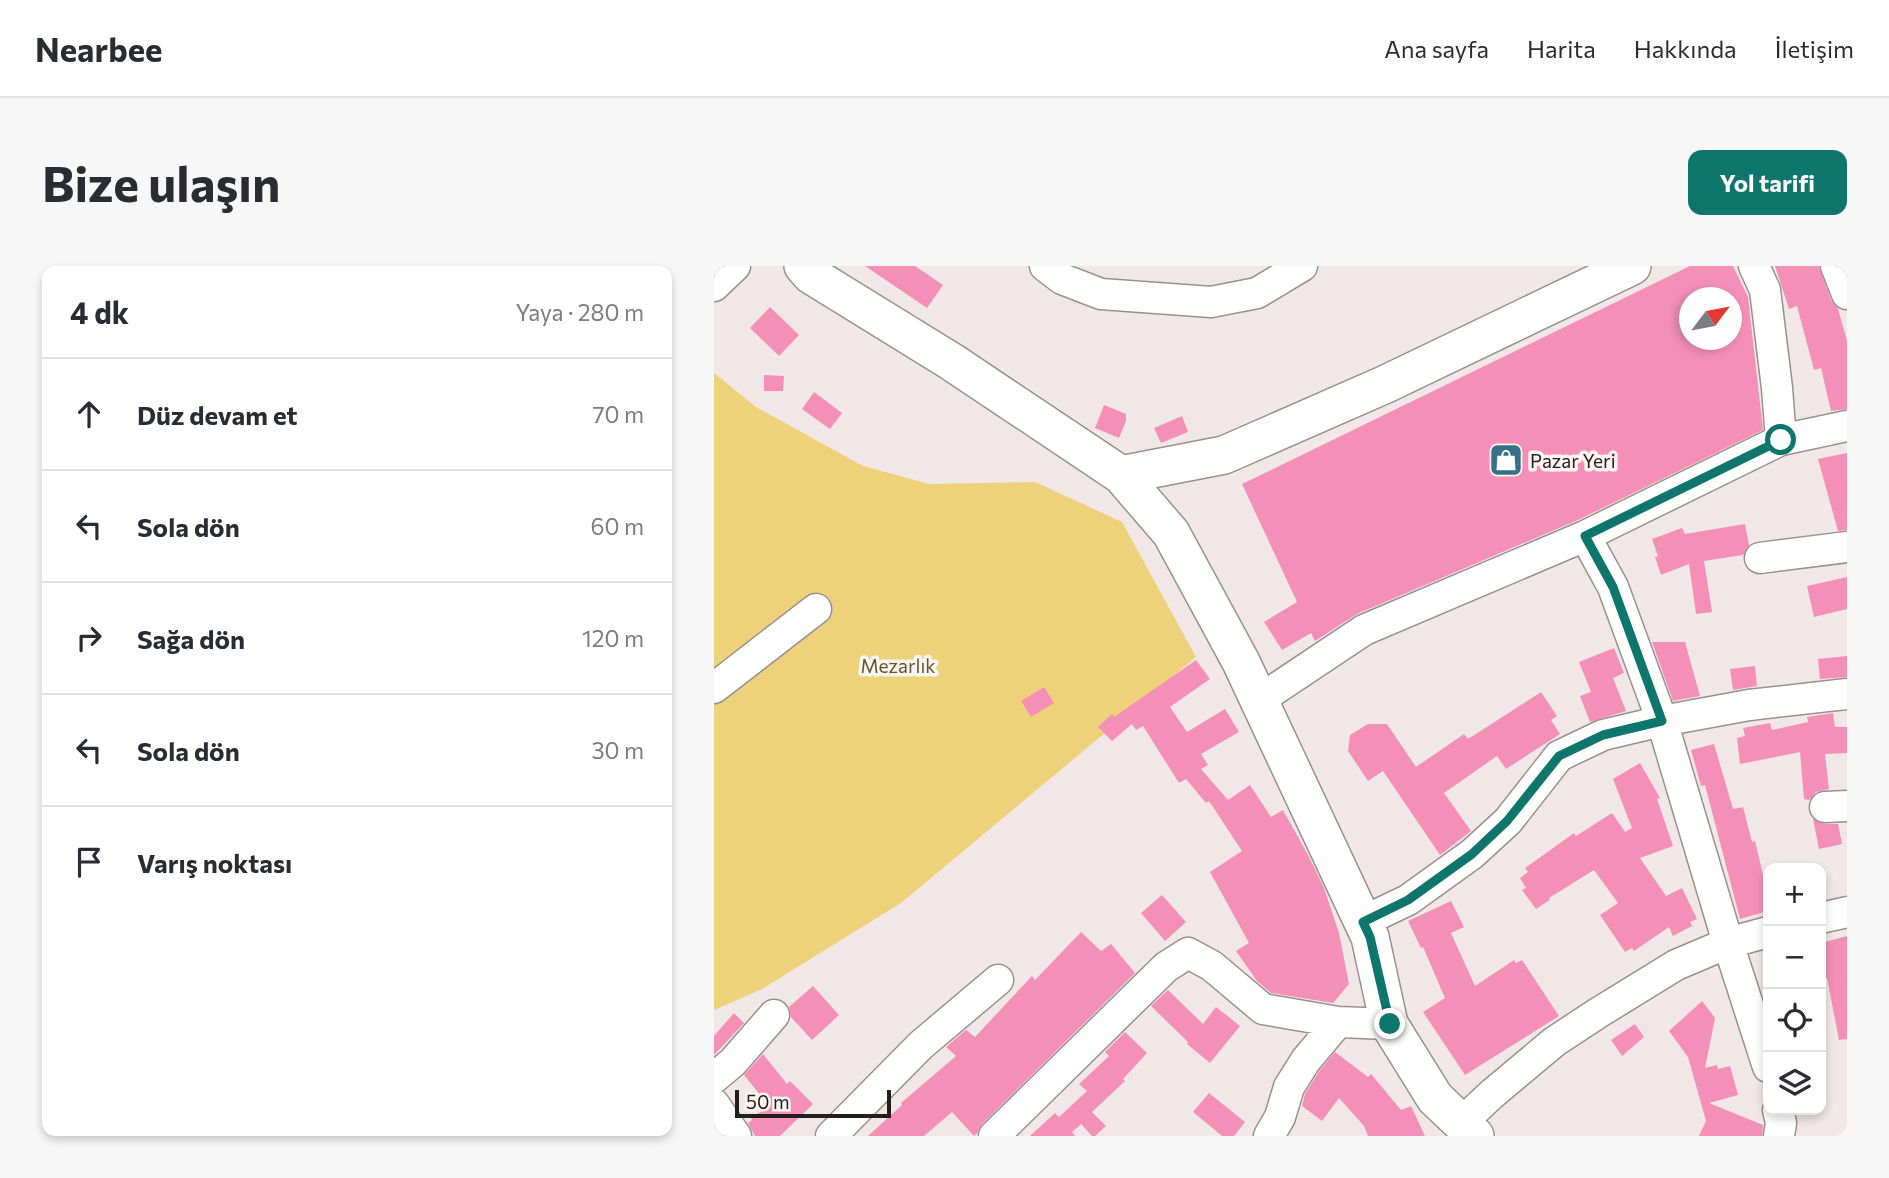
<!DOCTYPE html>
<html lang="tr">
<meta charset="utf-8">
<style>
:root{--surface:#fff;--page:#f7f7f7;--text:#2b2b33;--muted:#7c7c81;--line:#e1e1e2;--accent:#0f766e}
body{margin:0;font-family:Commissioner,sans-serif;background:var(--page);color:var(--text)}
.controls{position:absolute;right:21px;bottom:21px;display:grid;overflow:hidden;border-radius:14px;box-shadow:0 4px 10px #0003}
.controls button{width:63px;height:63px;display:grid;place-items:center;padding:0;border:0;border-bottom:2px solid var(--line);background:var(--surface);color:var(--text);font:35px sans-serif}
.compass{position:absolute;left:965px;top:21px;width:63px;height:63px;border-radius:50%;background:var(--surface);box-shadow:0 4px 10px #0003;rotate:58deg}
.scale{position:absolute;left:21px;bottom:18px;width:156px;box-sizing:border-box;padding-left:7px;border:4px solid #221e1e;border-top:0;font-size:19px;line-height:24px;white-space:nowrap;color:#221e1e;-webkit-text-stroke:5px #fef5f3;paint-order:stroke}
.stop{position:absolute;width:21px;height:21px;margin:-16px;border:5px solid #0f766e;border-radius:50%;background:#fff}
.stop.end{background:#0f766e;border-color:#fff;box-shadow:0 2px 7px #0008}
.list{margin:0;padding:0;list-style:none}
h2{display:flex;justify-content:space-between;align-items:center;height:91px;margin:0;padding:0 28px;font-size:30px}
h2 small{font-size:23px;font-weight:400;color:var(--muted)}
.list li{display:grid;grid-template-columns:46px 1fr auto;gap:21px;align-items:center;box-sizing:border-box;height:112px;padding:0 28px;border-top:2px solid var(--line)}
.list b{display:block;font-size:26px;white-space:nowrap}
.list em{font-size:23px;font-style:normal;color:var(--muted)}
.icon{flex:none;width:38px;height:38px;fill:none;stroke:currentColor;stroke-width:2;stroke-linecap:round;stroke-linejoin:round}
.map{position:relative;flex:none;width:1133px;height:870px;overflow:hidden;border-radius:14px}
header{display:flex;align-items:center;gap:42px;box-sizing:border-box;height:98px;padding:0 35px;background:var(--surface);border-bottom:2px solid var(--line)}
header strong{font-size:33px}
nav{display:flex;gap:38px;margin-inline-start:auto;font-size:24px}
.intro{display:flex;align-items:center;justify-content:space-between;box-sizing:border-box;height:168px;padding:0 42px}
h1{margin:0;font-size:49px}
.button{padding:18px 32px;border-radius:14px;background:var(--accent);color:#fff;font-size:24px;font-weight:700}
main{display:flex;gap:42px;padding:0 42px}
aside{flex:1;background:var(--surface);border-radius:14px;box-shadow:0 4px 10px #0003}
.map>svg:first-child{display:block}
.green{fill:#edd27b}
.building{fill:#f490b8;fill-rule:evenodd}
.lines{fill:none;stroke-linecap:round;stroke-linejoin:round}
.minor-casing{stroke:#99908f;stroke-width:33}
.major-casing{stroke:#99908f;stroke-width:40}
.minor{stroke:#fff;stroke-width:30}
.major{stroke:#fff;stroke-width:37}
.route{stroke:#0f766e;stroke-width:9}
.labels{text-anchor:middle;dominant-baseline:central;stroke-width:7;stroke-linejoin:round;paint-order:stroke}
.poi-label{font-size:19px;fill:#221e1e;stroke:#fef5f3;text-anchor:start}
.park-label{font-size:19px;fill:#605328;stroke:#fef5f3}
</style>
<header>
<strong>Nearbee</strong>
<nav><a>Ana sayfa</a><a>Harita</a><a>Hakkında</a><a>İletişim</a></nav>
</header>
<div class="intro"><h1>Bize ulaşın</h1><a class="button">Yol tarifi</a></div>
<main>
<aside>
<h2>4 dk<small>Yaya · 280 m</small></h2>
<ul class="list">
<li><svg class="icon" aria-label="ahead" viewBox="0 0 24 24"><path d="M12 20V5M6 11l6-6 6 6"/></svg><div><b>Düz devam et</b></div><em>70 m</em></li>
<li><svg class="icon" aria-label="left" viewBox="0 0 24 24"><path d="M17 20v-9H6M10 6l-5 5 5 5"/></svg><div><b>Sola dön</b></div><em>60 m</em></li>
<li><svg class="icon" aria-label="right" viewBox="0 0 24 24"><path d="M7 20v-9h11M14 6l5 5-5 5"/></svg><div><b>Sağa dön</b></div><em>120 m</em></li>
<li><svg class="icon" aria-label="left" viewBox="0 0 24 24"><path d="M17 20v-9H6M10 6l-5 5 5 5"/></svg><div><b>Sola dön</b></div><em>30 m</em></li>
<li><svg class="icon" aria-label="arrive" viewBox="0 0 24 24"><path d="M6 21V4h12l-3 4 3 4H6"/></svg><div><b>Varış noktası</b></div></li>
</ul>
</aside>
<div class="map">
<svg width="1133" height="870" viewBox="0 0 1133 870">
<rect width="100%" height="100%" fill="#f1e7e6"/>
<path class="green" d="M0,107L42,141L149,200L215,218L321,216L408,256L482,391L187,637L48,723L0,744Z"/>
<path class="building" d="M151,0H201L229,19L213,42Z
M976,0H1019L1034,31L1049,164L864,254L643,348L601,375L597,367L568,384L550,356L583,336L528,218ZM976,32H1018V74H976Z
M1061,0H1105L1117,34L1124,43L1133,75V143L1117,145L1107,102L1100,104L1083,40L1075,43Z
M56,41L85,69L65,90L36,62Z
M50,109L70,110L69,125H50Z
M100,126L128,147L116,163L88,143Z
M390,139L412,148V155L405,172L381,162Z
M468,150L474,166L447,177L440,162Z
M1133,187V264L1124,265L1104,193Z
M1031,258L1035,279L1029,289L990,295L998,346L982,348L975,298L947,309L941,291L944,290L938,273L968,262L971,268Z
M1133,311V343L1100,351L1093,320Z
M938,376H971L986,430L959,435Z
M900,382L910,407L899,412L912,445L876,456L866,430L877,426L865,396Z
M1133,390V411L1106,413L1104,393Z
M482,394L496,413L456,441L473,466L511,443L525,466L487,488L494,499L487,503L514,534L536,519L557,551L569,544L594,589L610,622L625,667L635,718L619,737L557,727L543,715L522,685L535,677L496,606L528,585L495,535L492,537L472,513L465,517L429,460L422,464L418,458L398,475L384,461L398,448L400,451Z
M1041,400L1043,420L1019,424L1016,403Z
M330,421L340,437L317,451L307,435Z
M827,426L843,450L837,454L846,468L792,503L783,490L730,527L757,565L726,589L669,505L654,515L634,485L636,469L654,458H673L702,501L750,468L754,473Z
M1119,447L1121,461H1133V487L1111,488L1115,523L1102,526L1095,534L1090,533L1086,486L1026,498L1023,472L1031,470L1029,462L1056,457L1058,464L1094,456L1093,451Z
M1000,478L1019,543L1029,541L1038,576L1041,575L1054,630V645L1026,653L991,519L987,520L977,484Z
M926,497L946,532L943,533L959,580L926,592L952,630L968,622L983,653L976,656L978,660L959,670L955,661L920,685L918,682L911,686L886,649L904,637L880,604L835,632L836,634L822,643L808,624L812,622L806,612L814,606L811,602L835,585L860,567L862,570L898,547L911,566L918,562L899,513Z
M1099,553L1111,558H1124L1128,578L1105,583Z
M448,629L472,656L451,675L427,647Z
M737,635L750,661L737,667L761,720L800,694L802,697L808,694L845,750L751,809L709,746L731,732L709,681L707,682L694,655Z
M367,666L387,685L397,678L421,707L268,858L263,867L260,870L238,846L210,870H154L188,839L187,837L242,790L232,781L252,764L261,771L318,710L321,714Z
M1133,670V773L1125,774L1113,712L1107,713V677Z
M99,720L125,749L98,774L77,751L75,741Z
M454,724L489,758L502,741L526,760L496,797L473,778L474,776L437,740Z
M988,735L1001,752L991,802L1003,799L1004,803L1016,800L1024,829L995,837L1049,859L1048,870H985L992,855L974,791L955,765Z
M20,747L30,757L0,789V770Z
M921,758L930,771L908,790L897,774Z
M411,766L433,787L409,813L411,815L378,846L392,860L381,870H378L367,858L358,866L361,870H316L341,847L345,851L373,825L365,818L395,790L391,786Z
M621,786L654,811L657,808L687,844L697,840L711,870H654L650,860L625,832L608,855L588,840L591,828L606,804Z
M49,788L73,818L76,815L99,838L66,870H41L34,857L38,854L37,851L56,841L30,809Z
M495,827L531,856L520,870H508L479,846Z"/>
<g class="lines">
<defs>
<path id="minor" d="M331,0L348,13L387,28L497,36L543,27L588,0
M1040,0L1051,24L1063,122L1067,174
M1122,0L1133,28
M0,20L21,0
M871,270L899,321L948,455L1014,677L1054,801
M1046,292L1133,281
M0,422L102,343
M545,434L650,364L871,270L1067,174L1133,160
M1111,541L1133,540
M1107,652L1133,646
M648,656L694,634L758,588L794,555L845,490L889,469L948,455L1035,439L1133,428
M0,812L19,796L60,749
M0,838L22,870
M1064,844L1067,857L1065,870
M747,857L778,828L840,776L884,747L962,699L1014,677L1054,666
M117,870L207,779L284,714
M280,870L452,701L474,687L498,700L549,743L624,756L675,758
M555,870L566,851L575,821L592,794L624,756"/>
<path id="major" d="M89,0L97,9L238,96L407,209L457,267L527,396L656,671L675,758L721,832L761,870
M407,209L510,189L672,118L918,0"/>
</defs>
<use href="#minor" class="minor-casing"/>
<use href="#major" class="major-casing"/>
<use href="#minor" class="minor"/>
<use href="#major" class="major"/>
</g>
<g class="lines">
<path class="route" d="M676,758L656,671L649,656L694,634L758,588L793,555L845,490L889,469L948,455L899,321L871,270L1067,174"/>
</g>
<defs>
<symbol id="shop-square" viewBox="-11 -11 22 22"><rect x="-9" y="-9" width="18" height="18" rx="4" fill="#357188" stroke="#fef5f3"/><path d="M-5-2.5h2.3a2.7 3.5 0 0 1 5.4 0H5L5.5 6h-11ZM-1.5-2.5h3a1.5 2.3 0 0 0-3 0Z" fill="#fff"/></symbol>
</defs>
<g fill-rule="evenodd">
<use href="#shop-square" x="773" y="175" width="38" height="38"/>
</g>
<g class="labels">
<g class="poi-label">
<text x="816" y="194">Pazar Yeri</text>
</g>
<g class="park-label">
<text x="184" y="399">Mezarlık</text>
</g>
</g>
</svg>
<div class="controls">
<button>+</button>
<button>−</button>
<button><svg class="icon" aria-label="locate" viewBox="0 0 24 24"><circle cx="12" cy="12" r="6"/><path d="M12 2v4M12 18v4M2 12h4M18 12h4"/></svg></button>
<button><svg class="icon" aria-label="layers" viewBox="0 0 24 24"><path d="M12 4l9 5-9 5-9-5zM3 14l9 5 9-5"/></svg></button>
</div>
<svg class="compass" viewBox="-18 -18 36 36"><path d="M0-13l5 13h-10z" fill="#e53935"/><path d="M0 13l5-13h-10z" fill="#7c7c81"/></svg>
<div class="scale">50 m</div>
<div class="stop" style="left:1067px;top:174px"></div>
<div class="stop end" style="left:676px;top:758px"></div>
</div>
</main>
